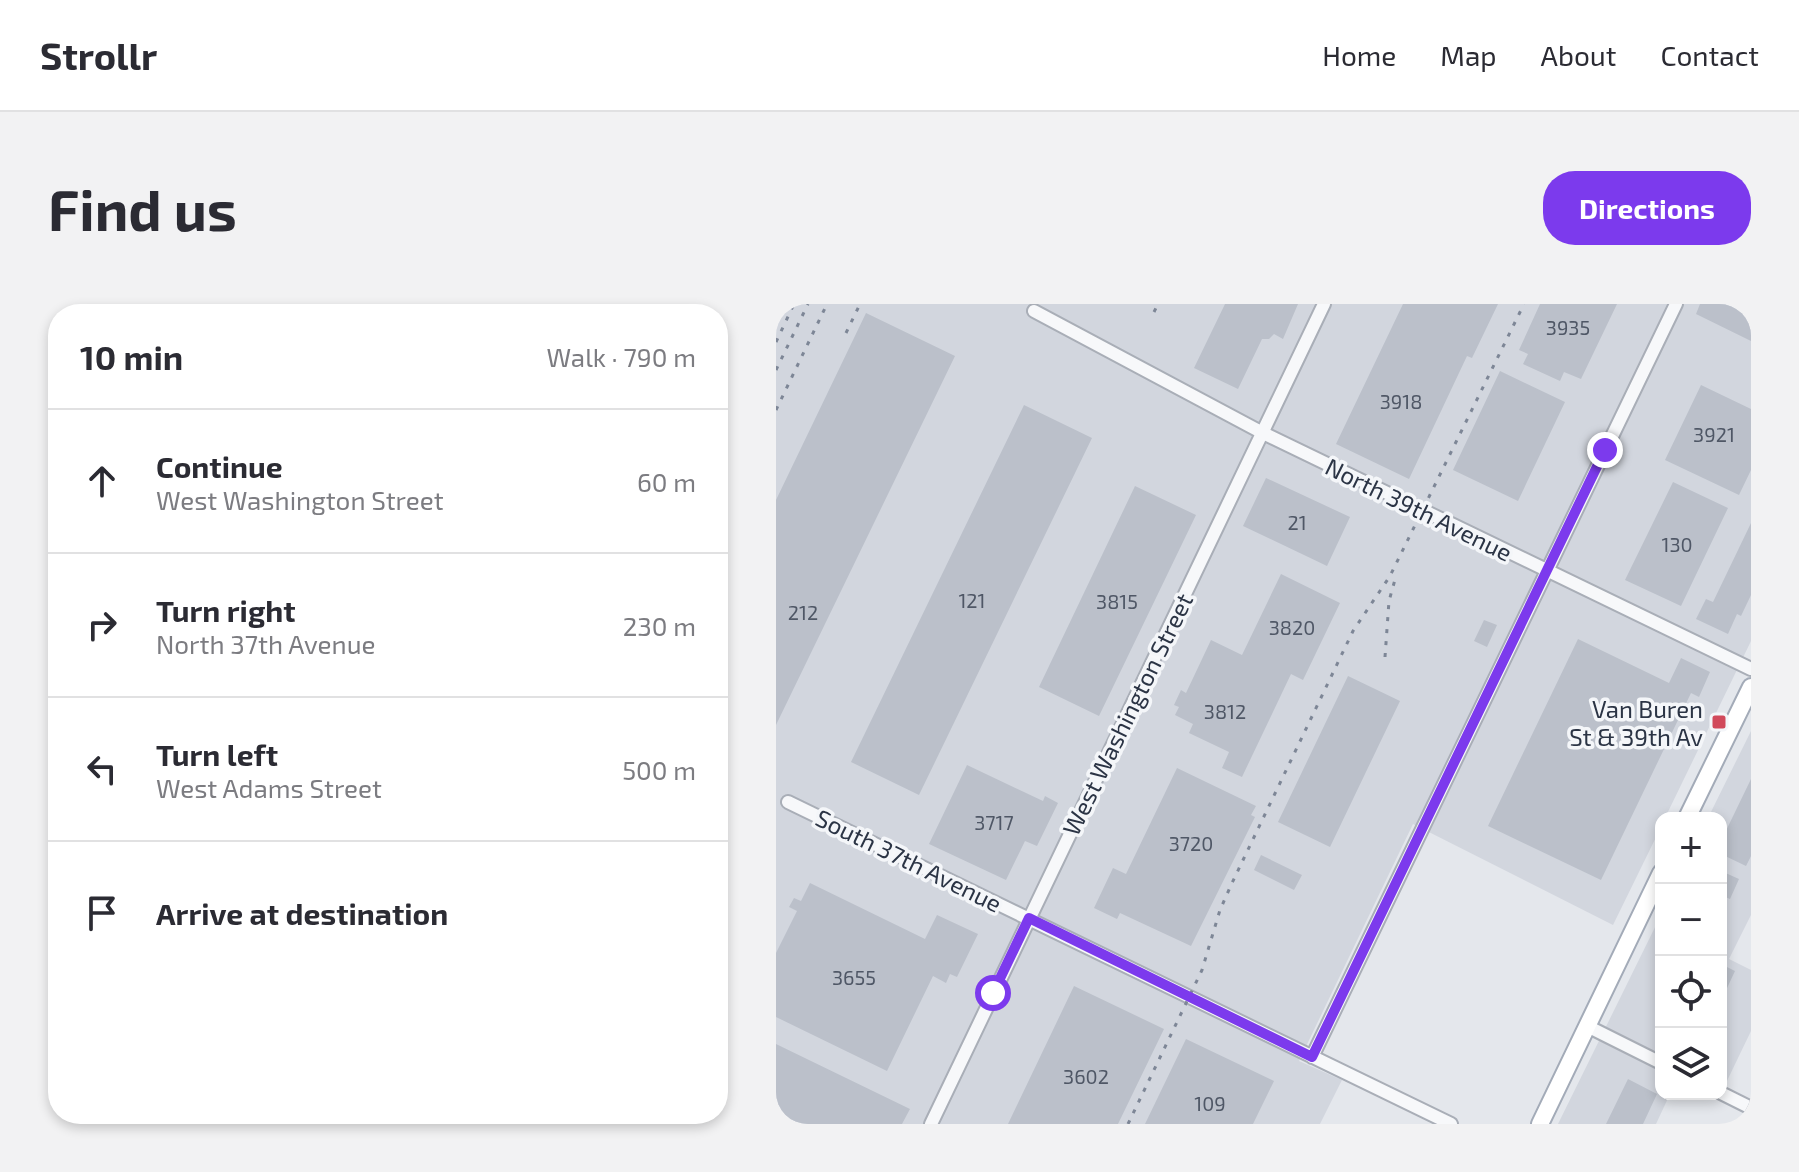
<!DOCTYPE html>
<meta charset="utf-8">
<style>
:root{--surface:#fff;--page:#f2f2f3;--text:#2b2b33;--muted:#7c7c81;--line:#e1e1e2;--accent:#7c3aed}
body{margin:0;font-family:"Exo 2",sans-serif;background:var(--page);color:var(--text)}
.controls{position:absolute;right:24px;bottom:24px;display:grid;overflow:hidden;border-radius:16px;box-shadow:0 4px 12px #0003}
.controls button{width:72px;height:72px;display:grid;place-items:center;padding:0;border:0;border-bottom:2px solid var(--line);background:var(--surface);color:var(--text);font:40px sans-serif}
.stop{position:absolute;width:24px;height:24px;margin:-18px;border:6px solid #7c3aed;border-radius:50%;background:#fff}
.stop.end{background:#7c3aed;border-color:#fff;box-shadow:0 2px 8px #0008}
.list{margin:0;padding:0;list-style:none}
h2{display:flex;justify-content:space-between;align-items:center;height:104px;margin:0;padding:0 32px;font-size:34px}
h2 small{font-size:26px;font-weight:400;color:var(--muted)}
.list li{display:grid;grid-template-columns:52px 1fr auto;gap:24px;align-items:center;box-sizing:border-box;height:144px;padding:0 32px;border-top:2px solid var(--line)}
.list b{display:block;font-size:30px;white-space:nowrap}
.list p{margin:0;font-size:26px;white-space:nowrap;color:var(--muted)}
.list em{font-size:26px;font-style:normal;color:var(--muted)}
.icon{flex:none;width:44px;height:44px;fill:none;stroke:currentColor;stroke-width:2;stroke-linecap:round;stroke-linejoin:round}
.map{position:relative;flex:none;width:975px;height:820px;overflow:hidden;border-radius:32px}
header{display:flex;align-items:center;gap:48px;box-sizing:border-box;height:112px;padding:0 40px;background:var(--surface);border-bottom:2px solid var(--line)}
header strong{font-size:38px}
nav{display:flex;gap:44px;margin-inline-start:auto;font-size:28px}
.intro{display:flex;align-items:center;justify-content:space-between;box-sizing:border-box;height:192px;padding:0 48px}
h1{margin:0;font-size:56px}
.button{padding:20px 36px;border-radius:32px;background:var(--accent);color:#fff;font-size:28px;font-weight:700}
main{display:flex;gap:48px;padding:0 48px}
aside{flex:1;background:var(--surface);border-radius:32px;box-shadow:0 4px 12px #0003}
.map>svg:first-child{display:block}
.built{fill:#d2d6de}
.building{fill:#bbc0ca}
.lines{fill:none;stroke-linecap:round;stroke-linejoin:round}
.minor-casing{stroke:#a9aeb7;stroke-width:16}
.major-casing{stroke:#a3abb8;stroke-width:20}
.minor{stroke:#f7f8fa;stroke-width:12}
.major{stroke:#fff;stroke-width:16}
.rail{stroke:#7d8696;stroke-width:3;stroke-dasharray:4 8;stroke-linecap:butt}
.route{stroke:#7c3aed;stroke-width:10}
.poi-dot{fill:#d1495b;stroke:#f4f6f9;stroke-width:3}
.labels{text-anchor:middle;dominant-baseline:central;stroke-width:7;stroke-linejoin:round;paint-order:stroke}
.number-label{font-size:20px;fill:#4f5766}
.street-label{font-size:24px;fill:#2b3445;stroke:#f4f6f9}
.poi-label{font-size:24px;fill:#2b3445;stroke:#f4f6f9;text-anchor:end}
</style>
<header>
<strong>Strollr</strong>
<nav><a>Home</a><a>Map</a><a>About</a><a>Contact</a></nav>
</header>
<div class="intro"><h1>Find us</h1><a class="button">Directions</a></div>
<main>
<aside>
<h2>10 min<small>Walk · 790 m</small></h2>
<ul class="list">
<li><svg class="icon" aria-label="ahead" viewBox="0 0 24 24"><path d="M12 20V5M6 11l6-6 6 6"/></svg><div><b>Continue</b><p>West Washington Street</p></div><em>60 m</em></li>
<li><svg class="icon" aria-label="right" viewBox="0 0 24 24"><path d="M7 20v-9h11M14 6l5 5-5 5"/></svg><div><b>Turn right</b><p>North 37th Avenue</p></div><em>230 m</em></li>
<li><svg class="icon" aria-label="left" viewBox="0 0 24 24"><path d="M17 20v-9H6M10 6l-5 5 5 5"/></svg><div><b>Turn left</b><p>West Adams Street</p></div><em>500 m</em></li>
<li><svg class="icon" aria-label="arrive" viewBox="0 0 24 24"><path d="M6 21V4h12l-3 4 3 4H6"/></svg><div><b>Arrive at destination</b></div></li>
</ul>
</aside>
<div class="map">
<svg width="975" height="820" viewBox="0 0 975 820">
<rect width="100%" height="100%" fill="#e4e7ec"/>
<path class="built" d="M0,0H975V337L889,514H885V523L837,621L637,520L523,757L566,776L544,820H0Z
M975,427V611L953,655L975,666V727L950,779L945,776V514H932Z
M885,611V790H894L880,820H782Z"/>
<path class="building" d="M449,0H522L507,35L498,30L493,35H486L462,85L418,64Z
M627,0H722L696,54L691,52L633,175L560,140Z
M764,0H841L805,75L788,68L784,77L747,60L752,50L743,46Z
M924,0H975V37L920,10Z
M90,9L179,52L0,421V196Z
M724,67L789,98L742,197L677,166Z
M925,81L975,105V166L963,191L889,156Z
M248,101L316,134L143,491L75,458Z
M490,174L574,213L551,262L467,222Z
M897,178L952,204L905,302L849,276Z
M359,182L420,211L323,412L263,383Z
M975,219V291L965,312L961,310L952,330L920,315L930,295L937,298Z
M505,270L564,299L527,376L515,370L466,473L446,464L453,448L413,429L417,420L399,411L403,403L398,401L405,386L410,389L435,336L466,351Z
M708,316L721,321L711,343L698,337Z
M802,335L893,379L905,354L934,368L923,393L915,389L825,576L712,522Z
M572,372L624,397L554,543L502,518Z
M191,461L267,497L269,492L282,499L261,542L249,537L230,576L153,540Z
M401,464L480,502L475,511L479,513L415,642L344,609L341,615L318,604L337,564L350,570Z
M975,475V552L970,562L945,550V537Z
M485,551L526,571L518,586L478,566Z
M945,567L963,575L954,595L945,591Z
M34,579L149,635L161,611L202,630L181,673L174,670L170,679L157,672L111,767L0,713V649L21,607L13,603L18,594L25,597Z
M945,660L959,667L945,697Z
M298,682L388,725L342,820H232Z
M410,735L498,777L477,820H369Z
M0,740L134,805L126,820H0Z
M852,775L881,790L867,820H830Z"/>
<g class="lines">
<defs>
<path id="minor" d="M258,7L485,128L975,365
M12,498L675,820
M811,722L885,759
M536,753L900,0
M945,789L975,804
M155,820L548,0"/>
<path id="major" d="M911,514L975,383
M764,820L885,569"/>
</defs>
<use href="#minor" class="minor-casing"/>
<use href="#major" class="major-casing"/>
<use href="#minor" class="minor"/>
<use href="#major" class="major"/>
<path class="rail" d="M378,8L382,0
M0,9L4,0
M70,29L84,0
M0,38L18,0
M0,66L32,0
M0,106L51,0
M609,353L613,297L620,272
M352,820L426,666L444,606L456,579L577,327L614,272L748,0"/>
</g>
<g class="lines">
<path class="route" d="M217,689L253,614L536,753L829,146"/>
</g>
<rect class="poi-dot" x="935" y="410" width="16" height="16" rx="4"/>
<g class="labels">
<g class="number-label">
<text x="792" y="23">3935</text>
<text x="625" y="97">3918</text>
<text x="938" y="130">3921</text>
<text x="521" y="218">21</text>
<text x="901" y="240">130</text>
<text x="196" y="296">121</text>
<text x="341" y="297">3815</text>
<text x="27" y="308">212</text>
<text x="516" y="323">3820</text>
<text x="449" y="407">3812</text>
<text x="218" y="518">3717</text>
<text x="415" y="539">3720</text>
<text x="78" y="673">3655</text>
<text x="310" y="772">3602</text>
<text x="434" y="799">109</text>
</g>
<g class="street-label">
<text transform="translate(643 205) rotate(26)">North 39th Avenue</text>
<text transform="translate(351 410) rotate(-64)">West Washington Street</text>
<text transform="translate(133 556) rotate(26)">South 37th Avenue</text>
</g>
<g class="poi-label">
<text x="927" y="404">Van Buren<tspan x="927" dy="28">St &amp; 39th Av</tspan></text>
</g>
</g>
</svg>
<div class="controls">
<button>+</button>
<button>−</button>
<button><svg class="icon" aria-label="locate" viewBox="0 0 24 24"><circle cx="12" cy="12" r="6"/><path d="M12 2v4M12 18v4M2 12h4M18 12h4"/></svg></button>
<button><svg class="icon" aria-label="layers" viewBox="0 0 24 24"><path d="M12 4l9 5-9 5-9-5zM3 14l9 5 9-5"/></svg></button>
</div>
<div class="stop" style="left:217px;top:689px"></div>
<div class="stop end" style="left:829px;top:146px"></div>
</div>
</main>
